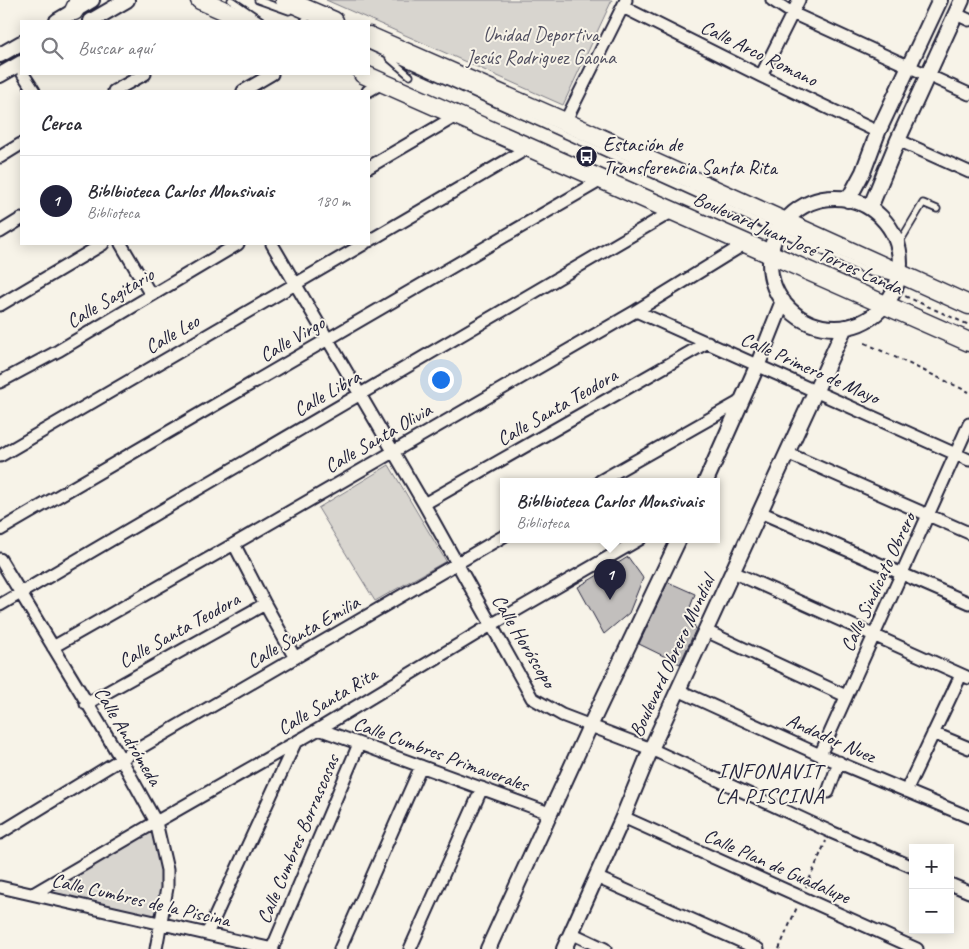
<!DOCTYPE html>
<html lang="es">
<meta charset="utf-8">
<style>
:root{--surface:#fff;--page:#f2f2f3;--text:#2b2b33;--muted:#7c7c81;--line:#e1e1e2;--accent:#22223b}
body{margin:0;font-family:Caveat,sans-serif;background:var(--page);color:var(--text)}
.controls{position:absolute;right:15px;bottom:15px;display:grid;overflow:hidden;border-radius:0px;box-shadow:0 2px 12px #0003}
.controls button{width:45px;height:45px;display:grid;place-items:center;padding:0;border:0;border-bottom:1px solid var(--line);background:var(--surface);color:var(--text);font:25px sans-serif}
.you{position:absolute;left:440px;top:379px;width:18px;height:18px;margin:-12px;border:4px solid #fff;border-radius:50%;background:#1a73e8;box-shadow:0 0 0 8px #1a73e833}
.badge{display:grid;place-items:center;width:32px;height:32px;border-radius:50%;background:var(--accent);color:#fff;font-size:16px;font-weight:700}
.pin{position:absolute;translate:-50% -41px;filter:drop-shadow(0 1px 2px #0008)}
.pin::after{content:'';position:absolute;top:26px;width:18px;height:15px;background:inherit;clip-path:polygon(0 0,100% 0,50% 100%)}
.popup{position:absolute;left:500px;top:478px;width:220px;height:65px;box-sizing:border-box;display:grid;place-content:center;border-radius:0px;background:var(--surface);filter:drop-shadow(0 1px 4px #0005);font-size:16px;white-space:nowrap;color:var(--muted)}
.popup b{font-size:19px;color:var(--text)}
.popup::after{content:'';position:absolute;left:50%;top:100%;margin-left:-10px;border:10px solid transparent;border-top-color:var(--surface)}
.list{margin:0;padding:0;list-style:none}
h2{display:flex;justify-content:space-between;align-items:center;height:65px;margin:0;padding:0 20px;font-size:21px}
h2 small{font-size:16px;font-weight:400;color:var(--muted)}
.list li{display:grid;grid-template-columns:32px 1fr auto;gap:15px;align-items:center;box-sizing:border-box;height:90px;padding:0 20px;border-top:1px solid var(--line)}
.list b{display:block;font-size:19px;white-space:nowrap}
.list p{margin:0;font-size:16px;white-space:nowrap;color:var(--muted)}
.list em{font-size:16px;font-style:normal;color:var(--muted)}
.icon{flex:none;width:28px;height:28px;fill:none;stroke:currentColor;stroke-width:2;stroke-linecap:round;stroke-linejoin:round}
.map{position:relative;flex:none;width:969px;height:949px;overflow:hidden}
.search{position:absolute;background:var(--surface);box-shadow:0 2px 12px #0003;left:20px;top:20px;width:350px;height:55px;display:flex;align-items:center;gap:12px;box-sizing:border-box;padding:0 18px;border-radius:0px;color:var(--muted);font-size:19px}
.panel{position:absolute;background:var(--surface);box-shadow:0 2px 12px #0003;left:20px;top:90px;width:350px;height:155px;border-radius:0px}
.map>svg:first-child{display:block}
.green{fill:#d8d5cf;stroke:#7d7c85}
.building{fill:#c2bfbd;stroke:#22223b}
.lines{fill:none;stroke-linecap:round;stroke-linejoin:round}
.service-casing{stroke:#22223b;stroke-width:9}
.minor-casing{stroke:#22223b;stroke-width:15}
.tertiary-casing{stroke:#22223b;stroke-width:18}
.primary-casing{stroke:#22223b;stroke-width:21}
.path{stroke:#22223b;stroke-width:2;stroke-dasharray:4 4;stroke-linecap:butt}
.service{stroke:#f7f3e8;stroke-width:5.5}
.minor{stroke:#f7f3e8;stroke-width:11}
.tertiary{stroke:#f7f3e8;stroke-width:14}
.primary{stroke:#f7f3e8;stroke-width:18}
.labels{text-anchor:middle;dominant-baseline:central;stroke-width:4;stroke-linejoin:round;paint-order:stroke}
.park-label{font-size:20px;fill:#504f60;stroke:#f7f3e8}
.street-label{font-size:20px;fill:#22223b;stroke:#f7f3e8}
.poi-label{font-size:20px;fill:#22223b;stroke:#f7f3e8;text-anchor:start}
.quarter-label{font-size:22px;letter-spacing:1px;fill:#22223b;stroke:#f7f3e8}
</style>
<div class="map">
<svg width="969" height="949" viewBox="0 0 969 949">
<rect width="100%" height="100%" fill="#f7f3e8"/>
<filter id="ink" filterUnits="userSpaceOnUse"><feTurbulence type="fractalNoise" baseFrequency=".02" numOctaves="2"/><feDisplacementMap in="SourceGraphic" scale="10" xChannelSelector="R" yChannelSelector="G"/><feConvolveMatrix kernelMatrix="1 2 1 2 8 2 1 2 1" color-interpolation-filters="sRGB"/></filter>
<g filter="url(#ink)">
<path class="green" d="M326,0H612L563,105Z
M389,465L446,561L375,601L318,508Z
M153,827L164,871L157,917L44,893Z"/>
<path class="building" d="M628,557L643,578L629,613L604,634L578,587Z
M668,582L695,594L688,613L696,629L680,664L639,644Z"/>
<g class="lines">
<defs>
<path id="service" d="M231,0L262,21
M258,0L289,11
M304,21L308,17
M369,46L871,273L890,276
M389,58L410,76
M768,233L779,230
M898,245L923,203L937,209"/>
<path id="minor" d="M772,0L792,13L969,94
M623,7L761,76L878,132
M956,14L969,20
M23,74L34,91
M761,76L799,0
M114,91L145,74
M243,91L272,74
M368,91L382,83
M565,122L626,0
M898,140L969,172
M0,157L21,144
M369,167L456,116
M0,232L21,219
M369,241L528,148
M121,244L151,295
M272,244L424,504L532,698L562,715L651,749L831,832L913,867
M0,305L103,244
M636,311L969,460
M0,382L58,351L238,244
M789,454L969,533
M0,456L364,244
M600,481L741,401
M424,504L708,342
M760,512L969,603
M0,530L603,179
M234,544L265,604L295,658
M0,559L121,759L156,822L167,870V888L156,949
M733,572L969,678
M0,605L673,211
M706,631L846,696
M53,647L234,544L636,311L746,243
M678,690L820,755L969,817
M86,704L265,604
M319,729L549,813
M933,733L969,748
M820,755L969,424
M906,791L961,675
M828,792L839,762
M623,817L917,949
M0,833L121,759L504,536
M596,877L758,949
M950,884L969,892
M0,887L273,949
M33,894L156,822L319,729L491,625L640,539
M571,933L605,949
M207,934L295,743
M272,949L359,744
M340,949L421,766
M410,949L482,788"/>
<path id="tertiary" d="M57,21L92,0
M91,21L127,0
M0,55L21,43
M0,75L21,63
M770 263a65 65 0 1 1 130 0a65 65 0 1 1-130 0Z
M848,200L863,172L878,132L940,0
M870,208L898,140L962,0
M706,481L758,364L783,301
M488,949L590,726L679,539
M564,949L623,817L651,749L845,327"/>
<path id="primary" d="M200,0L248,21
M285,0L334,21
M74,11L79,0
M369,36L565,122L969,305
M363,74L969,342"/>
</defs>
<use href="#service" class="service-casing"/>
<use href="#minor" class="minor-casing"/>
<use href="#tertiary" class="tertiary-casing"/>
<use href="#primary" class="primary-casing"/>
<path class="path" d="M876,283L969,325
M865,343L969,392
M806,887L826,841
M779,949L797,907"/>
<use href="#service" class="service"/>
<use href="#minor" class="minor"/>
<use href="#tertiary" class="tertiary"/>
<use href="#primary" class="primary"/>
</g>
</g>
<defs>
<symbol id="bus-disc" viewBox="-11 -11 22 22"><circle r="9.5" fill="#22223b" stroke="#f7f3e8"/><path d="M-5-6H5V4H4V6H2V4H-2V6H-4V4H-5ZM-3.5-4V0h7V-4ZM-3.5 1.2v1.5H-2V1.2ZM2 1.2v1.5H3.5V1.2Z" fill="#fff"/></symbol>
</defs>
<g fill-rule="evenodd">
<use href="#bus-disc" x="574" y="144" width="25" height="25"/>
</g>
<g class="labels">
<g class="park-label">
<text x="541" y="34">Unidad Deportiva<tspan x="541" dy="23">Jesús Rodriguez Gaona</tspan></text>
</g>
<g class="street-label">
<text transform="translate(759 53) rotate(26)">Calle Arco Romano</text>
<text transform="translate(798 243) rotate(24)">Boulevard Juan José Torres Landa</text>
<text transform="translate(110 298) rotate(-31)">Calle Sagitario</text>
<text transform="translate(172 334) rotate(-30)">Calle Leo</text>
<text transform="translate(292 339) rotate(-30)">Calle Virgo</text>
<text transform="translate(810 368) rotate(24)">Calle Primero de Mayo</text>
<text transform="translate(327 393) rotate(-30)">Calle Libra</text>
<text transform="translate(557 407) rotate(-30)">Calle Santa Teodora</text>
<text transform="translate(378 438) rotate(-30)">Calle Santa Olivia</text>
<text transform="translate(878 582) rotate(-65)">Calle Sindicato Obrero</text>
<text transform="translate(179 630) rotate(-29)">Calle Santa Teodora</text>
<text transform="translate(303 632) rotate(-30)">Calle Santa Emilia</text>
<text transform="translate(524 641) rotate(59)">Calle Horóscopo</text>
<text transform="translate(672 656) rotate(-65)">Boulevard Obrero Mundial</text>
<text transform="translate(327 701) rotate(-31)">Calle Santa Rita</text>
<text transform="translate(128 736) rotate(59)">Calle Andrómeda</text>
<text transform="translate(831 738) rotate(24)">Andador Nuez</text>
<text transform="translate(441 754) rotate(20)">Calle Cumbres Primaverales</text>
<text transform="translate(298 839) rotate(-67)">Calle Cumbres Borrascosas</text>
<text transform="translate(777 866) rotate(24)">Calle Plan de Guadalupe</text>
<text transform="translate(141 900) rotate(13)">Calle Cumbres de la Piscina</text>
</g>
<g class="poi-label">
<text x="603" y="144">Estación de<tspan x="603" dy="23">Transferencia Santa Rita</tspan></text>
</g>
<g class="quarter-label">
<text x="770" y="771">INFONAVIT<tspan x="770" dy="25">LA PISCINA</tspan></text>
</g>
</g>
</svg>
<div class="controls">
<button>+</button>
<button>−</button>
</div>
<div class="you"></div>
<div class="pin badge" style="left:610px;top:600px">1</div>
<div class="popup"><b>Biblbioteca Carlos Monsivais</b>Biblioteca</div>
<div class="search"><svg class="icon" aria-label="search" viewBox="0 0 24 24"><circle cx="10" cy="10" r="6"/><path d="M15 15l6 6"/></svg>Buscar aquí</div>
<section class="panel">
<h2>Cerca<small></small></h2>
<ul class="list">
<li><span class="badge">1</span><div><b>Biblbioteca Carlos Monsivais</b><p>Biblioteca</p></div><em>180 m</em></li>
</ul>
</section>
</div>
